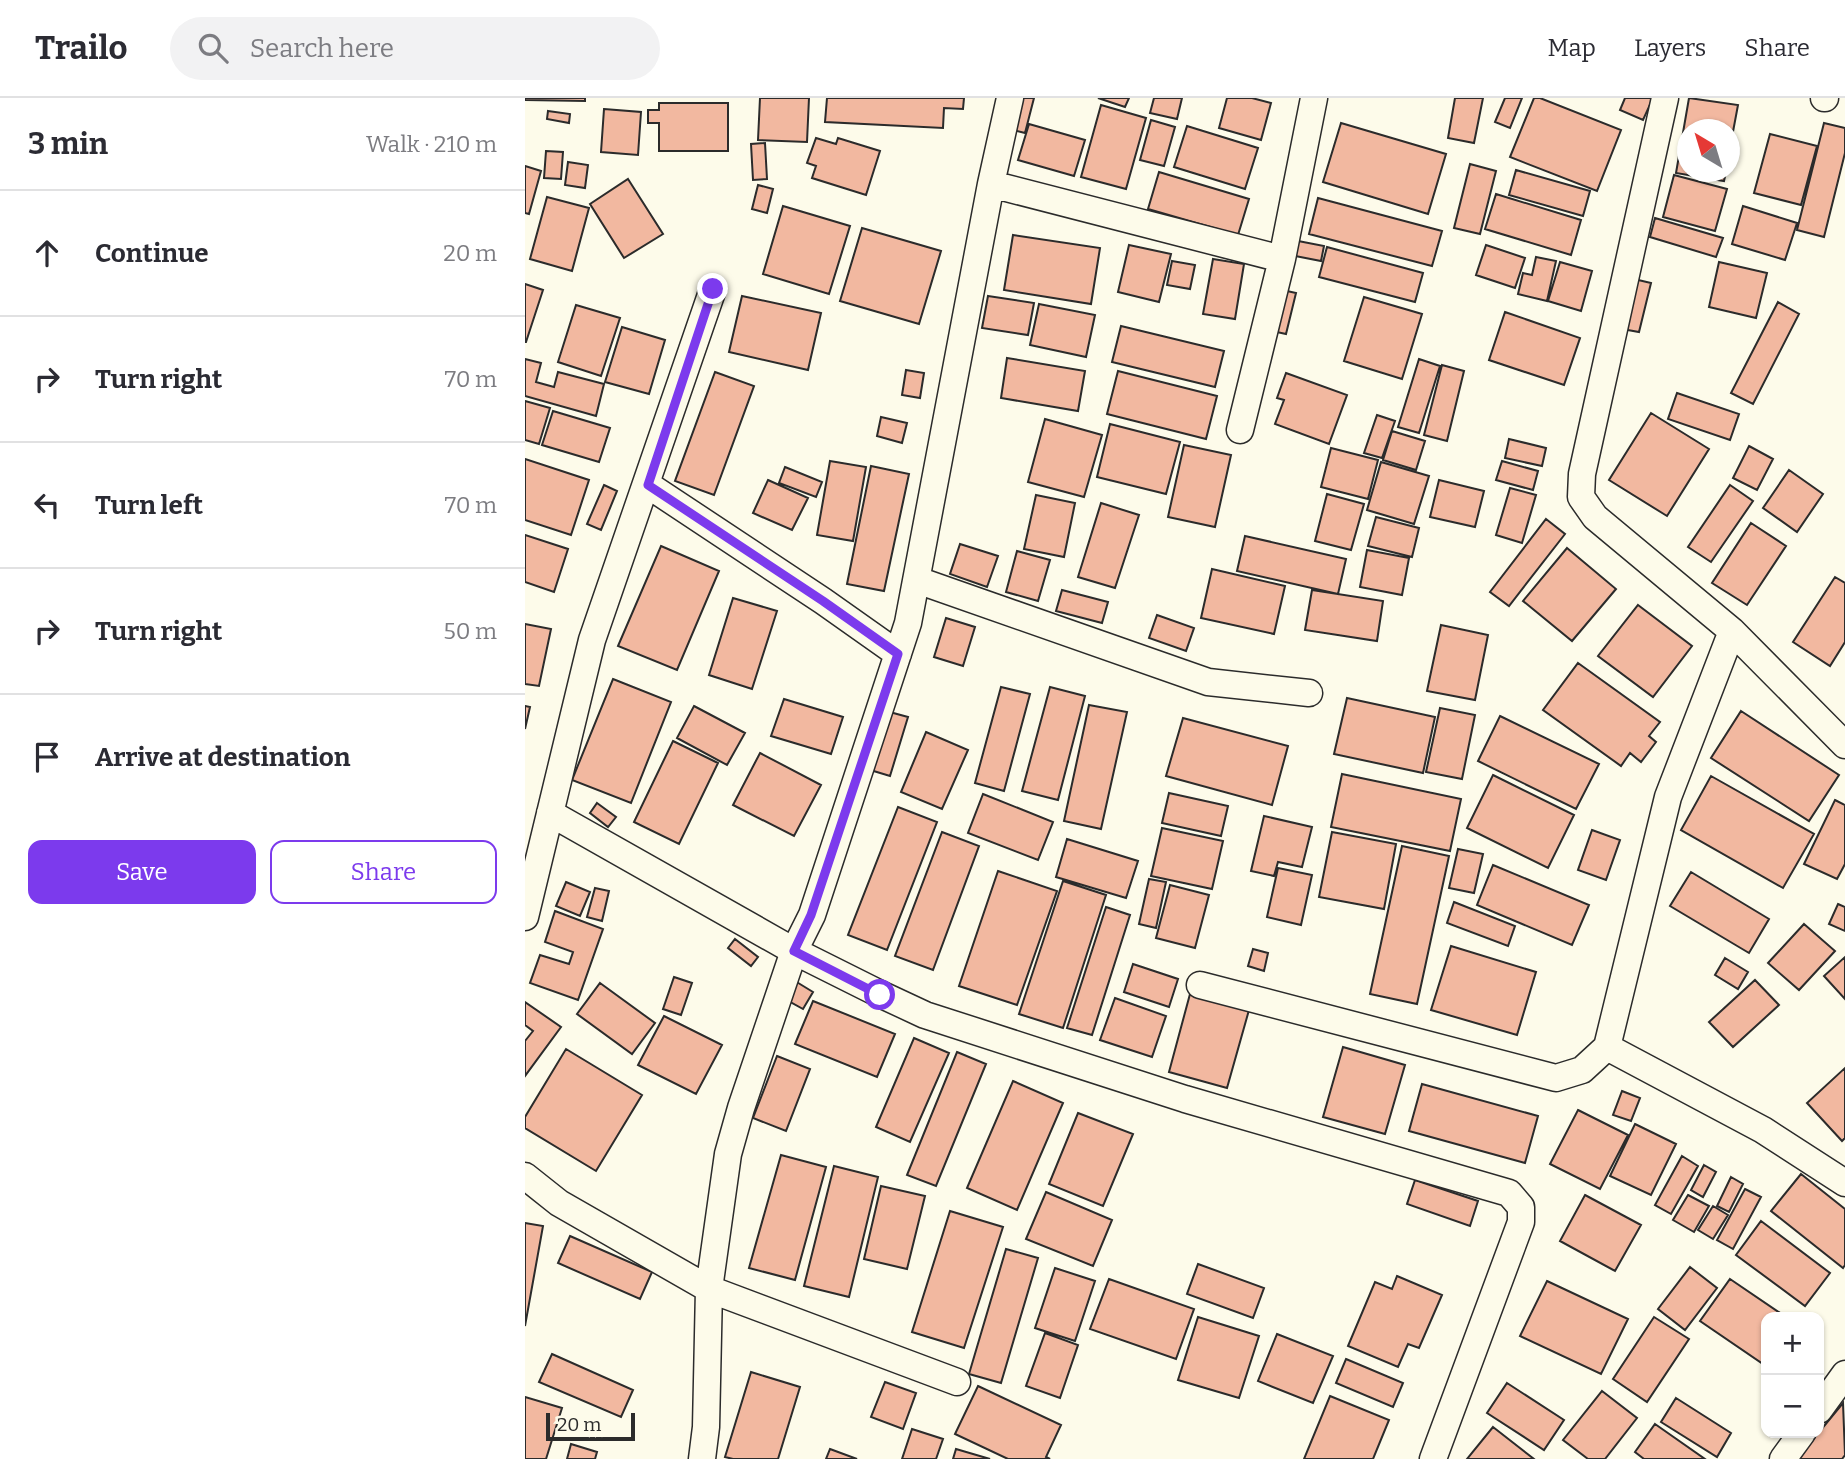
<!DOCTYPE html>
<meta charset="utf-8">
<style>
:root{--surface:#fff;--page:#f2f2f3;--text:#2b2b33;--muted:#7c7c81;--line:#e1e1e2;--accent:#7c3aed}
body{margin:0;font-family:Bitter,serif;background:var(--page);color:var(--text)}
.controls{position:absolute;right:21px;bottom:21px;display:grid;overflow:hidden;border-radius:14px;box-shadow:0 2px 5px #0004}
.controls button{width:63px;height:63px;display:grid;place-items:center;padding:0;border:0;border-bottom:2px solid var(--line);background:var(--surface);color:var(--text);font:35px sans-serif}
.compass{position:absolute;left:1152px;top:21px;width:63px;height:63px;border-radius:50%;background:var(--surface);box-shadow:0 2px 5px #0004;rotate:322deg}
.scale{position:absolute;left:21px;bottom:18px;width:89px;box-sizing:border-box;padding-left:7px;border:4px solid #2b2b2b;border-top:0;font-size:19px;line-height:24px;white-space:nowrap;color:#2b2b2b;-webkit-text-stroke:5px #fdfbea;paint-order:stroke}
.stop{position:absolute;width:21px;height:21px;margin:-16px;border:5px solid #7c3aed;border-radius:50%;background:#fff}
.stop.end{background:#7c3aed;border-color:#fff;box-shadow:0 2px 7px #0008}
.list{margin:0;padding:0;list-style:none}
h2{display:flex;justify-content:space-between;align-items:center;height:91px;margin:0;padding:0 28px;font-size:30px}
h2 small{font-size:23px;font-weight:400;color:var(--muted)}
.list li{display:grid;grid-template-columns:46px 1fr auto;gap:21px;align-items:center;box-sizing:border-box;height:126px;padding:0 28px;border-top:2px solid var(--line)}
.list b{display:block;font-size:26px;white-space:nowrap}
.list em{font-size:23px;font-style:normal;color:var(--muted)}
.actions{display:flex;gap:14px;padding:21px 28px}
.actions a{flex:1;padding:16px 0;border:2px solid var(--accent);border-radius:14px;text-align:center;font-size:24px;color:var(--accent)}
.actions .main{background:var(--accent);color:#fff}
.icon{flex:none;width:38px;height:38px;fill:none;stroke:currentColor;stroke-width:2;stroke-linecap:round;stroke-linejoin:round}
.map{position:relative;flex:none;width:1320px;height:1361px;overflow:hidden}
header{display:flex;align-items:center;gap:42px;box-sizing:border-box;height:98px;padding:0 35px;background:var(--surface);border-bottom:2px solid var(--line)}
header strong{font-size:33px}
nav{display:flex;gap:38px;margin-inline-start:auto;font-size:24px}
.search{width:490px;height:63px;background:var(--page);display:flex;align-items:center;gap:18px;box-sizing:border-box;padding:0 24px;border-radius:38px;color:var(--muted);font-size:26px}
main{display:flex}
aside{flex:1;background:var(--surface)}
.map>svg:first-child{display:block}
.building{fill:#f2b8a0;stroke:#2b2b2b;stroke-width:2}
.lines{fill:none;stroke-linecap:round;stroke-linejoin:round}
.street-casing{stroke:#2b2b2b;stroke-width:29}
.street{stroke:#fdfbea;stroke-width:26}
.route{stroke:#7c3aed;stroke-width:9}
</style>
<header>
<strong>Trailo</strong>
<div class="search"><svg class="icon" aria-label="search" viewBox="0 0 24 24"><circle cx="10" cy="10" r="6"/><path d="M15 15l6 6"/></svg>Search here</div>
<nav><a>Map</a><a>Layers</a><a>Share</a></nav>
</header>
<main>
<aside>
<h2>3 min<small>Walk · 210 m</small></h2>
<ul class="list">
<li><svg class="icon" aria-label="ahead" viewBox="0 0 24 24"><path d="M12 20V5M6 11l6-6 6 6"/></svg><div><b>Continue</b></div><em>20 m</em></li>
<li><svg class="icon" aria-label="right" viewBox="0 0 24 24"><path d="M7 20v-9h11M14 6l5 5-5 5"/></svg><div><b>Turn right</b></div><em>70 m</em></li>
<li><svg class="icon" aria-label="left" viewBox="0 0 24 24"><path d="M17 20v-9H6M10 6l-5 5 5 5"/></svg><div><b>Turn left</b></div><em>70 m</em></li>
<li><svg class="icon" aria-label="right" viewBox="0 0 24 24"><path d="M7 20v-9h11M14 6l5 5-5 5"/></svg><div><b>Turn right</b></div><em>50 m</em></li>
<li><svg class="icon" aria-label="arrive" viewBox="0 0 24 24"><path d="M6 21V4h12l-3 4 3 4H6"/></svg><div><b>Arrive at destination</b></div></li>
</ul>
<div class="actions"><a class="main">Save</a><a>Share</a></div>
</aside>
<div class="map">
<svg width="1320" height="1361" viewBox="0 0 1320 1361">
<rect width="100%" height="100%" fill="#fdfbea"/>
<path class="building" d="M0,0H60V3L0,2Z
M235,0H284L282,44L233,42Z
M302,0H439L438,11L419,10L418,30L300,24Z
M487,0H509L500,35L480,30Z
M573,0H604L600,9Z
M629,0H657L652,21L625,15Z
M702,0H727L746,5L736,42L694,30Z
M930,0H958L949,45L923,40Z
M980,0H997L985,30L970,24Z
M1009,0H1015L1096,32L1072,93L985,59Z
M1100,0H1128L1118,22L1095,12Z
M1164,0L1213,7L1204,55V32H1162V74H1201L1199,83L1151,75Z
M134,5H203V53H134V25H123V12H134Z
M576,7L621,20L601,91L556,79Z
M79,11L116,14L113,57L76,54Z
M23,13L45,16L44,25L22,21Z
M626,22L650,29L639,68L615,62Z
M816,25L921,56L903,116L798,84Z
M1299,25L1320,30V55L1299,139L1272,132Z
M504,26L560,42L549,78L493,62Z
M662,28L733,50L720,91L649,69Z
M1245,36L1292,48L1276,107L1229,95Z
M291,40L311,46L313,40L355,53L341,97L287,80L291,68L282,65Z
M240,45L242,81L228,82L226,46Z
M21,53L38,54L36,81L19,80Z
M43,64L63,67L60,90L40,87Z
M945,66L971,73L955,136L929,130Z
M0,68L16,73L4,116L0,115Z
M991,72L1065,93L1058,118L984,97Z
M634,74L724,101L713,137L623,111Z
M1149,77L1202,91L1190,133L1138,119Z
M103,81L138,136L99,160L65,106Z
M233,87L248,91L242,115L227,111Z
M971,96L1056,122L1046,157L960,131Z
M22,99L64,110L47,173L5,161Z
M793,100L917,133L907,168L784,136Z
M258,108L325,128L304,196L238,176Z
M1218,108L1272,125L1260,162L1207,146Z
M1130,120L1198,140L1191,159L1125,139Z
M337,130L416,153L394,226L315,203Z
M488,137L575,150L566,206L479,192Z
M768,142L799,148L796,163L765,157Z
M604,147L646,156L634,204L593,194Z
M961,147L1000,160L990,190L951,177Z
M802,149L898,175L890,204L794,179Z
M1011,159L1031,163L1022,203L993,196L998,175L1007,177Z
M688,161L719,166L710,221L678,216Z
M647,163L670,167L665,191L642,187Z
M1035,164L1067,173L1056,213L1023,203Z
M1194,164L1242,175L1231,220L1184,209Z
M1109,181L1126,185L1114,234L1097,231Z
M0,186L18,192L1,244H0Z
M753,191L771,195L761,236L743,232Z
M217,198L296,215L283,272L204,254Z
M463,198L509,205L503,237L457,230Z
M839,199L897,216L877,281L819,263Z
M1253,204L1274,216L1228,306L1206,295Z
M514,206L570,217L561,259L505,247Z
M51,207L95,220L76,278L33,264Z
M980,214L1055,240L1039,287L964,262Z
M596,228L699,253L690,289L587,264Z
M97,229L140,242L124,296L80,284Z
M482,260L560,273L553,313L476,300Z
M0,261L16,265L11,284L29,289L33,274L79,286L71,318L0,298Z
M894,261L915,268L894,335L873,329Z
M917,267L939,273L922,343L899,337Z
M381,272L399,275L395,300L377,297Z
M593,273L692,298L681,341L582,316Z
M190,274L229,288L189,397L150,383Z
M761,275L822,297L804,346L750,326L759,302L752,300Z
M1152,295L1214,316L1205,342L1143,321Z
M0,303L25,310L14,346L0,342Z
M28,313L85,330L74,364L17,347Z
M1126,315L1184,351L1142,418L1084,382Z
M852,317L870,323L857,360L839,355Z
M356,319L382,325L377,345L352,338Z
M520,321L577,337L559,399L503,384Z
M585,326L655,344L641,396L572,379Z
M867,333L900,343L891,372L858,362Z
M984,341L1021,350L1017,368L980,360Z
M659,347L706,357L690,429L643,419Z
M1224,348L1248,361L1232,392L1208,380Z
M806,350L853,362L843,401L796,389Z
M0,361L64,382L46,437L0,422Z
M305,363L341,369L328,443L292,437Z
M977,363L1013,373L1008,392L971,382Z
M856,364L904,378L889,426L842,412Z
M346,368L384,376L359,493L322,486Z
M260,369L297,384L291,399L254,385Z
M1264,372L1298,396L1272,434L1238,410Z
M243,382L283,400L267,432L228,415Z
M914,382L959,393L950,429L905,419Z
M79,387L92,393L76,432L62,426Z
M1205,387L1228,403L1186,464L1163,449Z
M985,390L1011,397L997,445L971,437Z
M802,396L839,406L826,452L790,443Z
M511,397L550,405L539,459L499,451Z
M576,405L614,417L590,490L553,479Z
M851,419L894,430L887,459L843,448Z
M1021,421L1040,436L984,508L965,494Z
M1226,425L1261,448L1222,507L1187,485Z
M0,437L43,451L29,494L0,484Z
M720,438L821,461L813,496L712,473Z
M435,446L473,458L462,489L425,476Z
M136,448L194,473L152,572L93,548Z
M1042,450L1091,491L1047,543L998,503Z
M842,452L884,460L877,497L835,489Z
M492,453L525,462L513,503L481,494Z
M687,471L760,488L749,536L676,520Z
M1310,479L1320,485V544L1305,568L1268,544Z
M537,492L583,504L577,525L531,513Z
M787,492L858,503L852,543L780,532Z
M208,500L252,513L227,591L184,577Z
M1113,507L1167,548L1128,599L1073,558Z
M632,517L669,530L661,553L624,540Z
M421,520L450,529L438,568L409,559Z
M0,526L26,531L14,588L0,586Z
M916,527L963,537L950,602L902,593Z
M1053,565L1135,624L1124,638L1131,644L1116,664L1105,655L1096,668L1018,612Z
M88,581L146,604L106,705L47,682Z
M476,589L505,596L479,693L450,685Z
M525,589L560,598L533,702L497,693Z
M822,600L910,619L898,675L809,656Z
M259,601L318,619L306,656L246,638Z
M564,607L602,614L576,731L539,723Z
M0,608L5,609L0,631Z
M169,608L220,635L202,667L152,640Z
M915,610L950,617L937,681L901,674Z
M361,613L383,619L365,678L342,671Z
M1216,613L1314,677L1284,723L1186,660Z
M975,618L1074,666L1051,711L953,663Z
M658,620L763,648L747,707L641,678Z
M401,634L443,652L417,711L376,694Z
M148,643L193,665L154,746L109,724Z
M235,655L296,687L269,738L208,707Z
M817,676L936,701L925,753L806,729Z
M968,677L1049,717L1023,770L942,730Z
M1186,678L1289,736L1258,790L1156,732Z
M644,695L703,708L696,738L637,725Z
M458,696L528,724L513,762L443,735Z
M1310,702L1320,707V766L1312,781L1279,766Z
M72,705L91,719L83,729L65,715Z
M373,709L412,724L362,852L323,837Z
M739,718L787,729L777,769L753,764L749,778L726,773Z
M637,730L698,743L687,791L626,778Z
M1067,732L1095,742L1081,782L1053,772Z
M417,734L454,748L408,872L370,858Z
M807,734L871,746L859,811L794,799Z
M542,741L613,763L601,800L531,779Z
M877,748L924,758L892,906L845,896Z
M933,751L958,756L949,795L924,790Z
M968,767L1064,807L1047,847L952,807Z
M753,770L787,777L776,827L742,819Z
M473,773L532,793L492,907L434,888Z
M1166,774L1244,821L1224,855L1145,808Z
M624,781L641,784L631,830L614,826Z
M538,783L581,797L538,930L494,916Z
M41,784L65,794L55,818L31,808Z
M645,787L684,797L670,850L631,840Z
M70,790L84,793L77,823L62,819Z
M929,804L990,828L983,848L922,825Z
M1313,806L1320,809V833L1304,826Z
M581,809L605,817L567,937L542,930Z
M30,813L78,831L53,902L5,885L15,857L44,866L48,854L20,844Z
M1279,826L1310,853L1274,892L1243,865Z
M210,841L233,859L226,868L203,850Z
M926,848L1011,874L992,937L906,912Z
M728,851L743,855L739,873L723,868Z
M1320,859V901L1299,878Z
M1200,860L1223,874L1213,891L1190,877Z
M608,866L653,881L644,909L599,894Z
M149,879L167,885L156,917L138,911Z
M1230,882L1254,907L1208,949L1184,924Z
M270,883L288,894L278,911L260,901Z
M75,885L130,925L107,956L52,916Z
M665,896L724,912L702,990L644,974Z
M590,900L641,918L627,959L575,942Z
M288,903L370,936L352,979L270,946Z
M0,904L36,929L0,978V943L8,933L0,927Z
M139,918L197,947L171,996L113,967Z
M389,940L424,955L385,1044L351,1029Z
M818,949L880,967L860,1036L798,1019Z
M41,951L117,997L71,1073L0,1030V1019Z
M432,954L461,966L411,1088L382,1077Z
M252,958L285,971L261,1033L228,1020Z
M1320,970V1040L1317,1043L1282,1005Z
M488,983L538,1005L492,1112L442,1090Z
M897,986L1013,1018L1000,1065L884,1033Z
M1097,993L1115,1000L1106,1023L1088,1017Z
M1053,1012L1103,1037L1075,1091L1025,1066Z
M553,1015L608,1036L578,1108L524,1086Z
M1110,1026L1151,1046L1126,1097L1085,1078Z
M256,1057L301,1069L270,1182L224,1170Z
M1157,1058L1173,1068L1146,1116L1130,1107Z
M1179,1067L1191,1074L1178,1099L1166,1092Z
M309,1068L353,1079L324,1199L279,1188Z
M1276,1076L1320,1111V1167L1318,1170L1246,1113Z
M1206,1079L1218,1086L1204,1114L1192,1108Z
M890,1082L953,1103L945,1128L882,1106Z
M356,1088L400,1098L382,1171L339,1161Z
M1220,1091L1236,1099L1208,1151L1192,1142Z
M521,1094L587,1122L568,1168L501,1141Z
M1060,1097L1116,1127L1090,1173L1035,1143Z
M1163,1097L1184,1108L1169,1134L1148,1122Z
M1188,1108L1203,1117L1188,1141L1173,1132Z
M425,1113L478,1129L439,1250L387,1234Z
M1236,1123L1305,1175L1280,1208L1211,1157Z
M0,1125L18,1128L0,1228Z
M45,1138L127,1174L115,1201L33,1165Z
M481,1151L513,1160L476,1285L444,1276Z
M673,1166L739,1190L728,1220L662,1196Z
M1165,1169L1192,1190L1160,1232L1133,1211Z
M530,1170L570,1183L550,1243L510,1230Z
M872,1178L917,1197L894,1250L883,1246L873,1269L823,1248L850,1184L867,1191Z
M584,1181L669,1211L651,1261L565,1231Z
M1205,1181L1261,1219H1241V1268L1175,1223Z
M1022,1183L1103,1221L1076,1276L995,1238Z
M673,1219L734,1238L714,1300L653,1282Z
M1129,1219L1164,1241L1122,1304L1088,1281Z
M520,1235L553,1247L535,1300L501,1288Z
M752,1236L808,1258L788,1305L733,1283Z
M27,1256L108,1292L96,1319L14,1284Z
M821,1261L878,1285L868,1309L811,1285Z
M226,1274L275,1289L253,1361H208L200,1359Z
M360,1284L391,1295L378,1331L346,1319Z
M982,1285L1039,1322L1019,1352L962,1315Z
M453,1288L536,1327L521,1359L525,1361H483L430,1336Z
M1077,1293L1112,1320L1080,1361H1063L1038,1342Z
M805,1298L864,1322L848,1361H779Z
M0,1299L37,1310L21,1361H0Z
M1151,1300L1206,1335L1192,1359L1136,1324Z
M1318,1305L1320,1357L1317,1361H1272Z
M1130,1326L1180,1361H1119L1110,1354Z
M968,1329L1009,1361H942Z
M387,1331L418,1341L411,1361H377Z
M46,1346L72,1354L70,1361H42Z
M305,1351L332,1361H301Z
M431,1351L465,1361H428Z"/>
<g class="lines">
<defs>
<path id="street" d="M1140,0L1057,376L1056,399L1070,419L1207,533L1320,647
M1299,0H1300
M466,86L757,161
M715,332L757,161L789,0
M123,387L298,503L373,556
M392,482L683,584L784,595
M25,715L269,853L355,896L400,917L660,1001L984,1095L996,1109V1124L908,1361
M0,819L67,542L188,191
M675,887L1031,980L1057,972L1082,949L1143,699L1207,533
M1082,949L1238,1032L1320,1085
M0,1078L34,1105L184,1191L432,1284
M1294,1312L1320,1276
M177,1361L181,1329L184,1191L203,1056L216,1010L269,853L287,817L383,525L466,86L485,0
M1258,1361L1277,1335"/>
</defs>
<use href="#street" class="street-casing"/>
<use href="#street" class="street"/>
</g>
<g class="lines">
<path class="route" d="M188,191L123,387L298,503L373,556L286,817L269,853L355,897"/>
</g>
</svg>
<div class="controls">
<button>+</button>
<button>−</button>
</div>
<svg class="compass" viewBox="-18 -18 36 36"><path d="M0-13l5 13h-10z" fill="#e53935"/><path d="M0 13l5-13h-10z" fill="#7c7c81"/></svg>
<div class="scale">20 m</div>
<div class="stop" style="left:355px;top:897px"></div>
<div class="stop end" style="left:188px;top:191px"></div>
</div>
</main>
